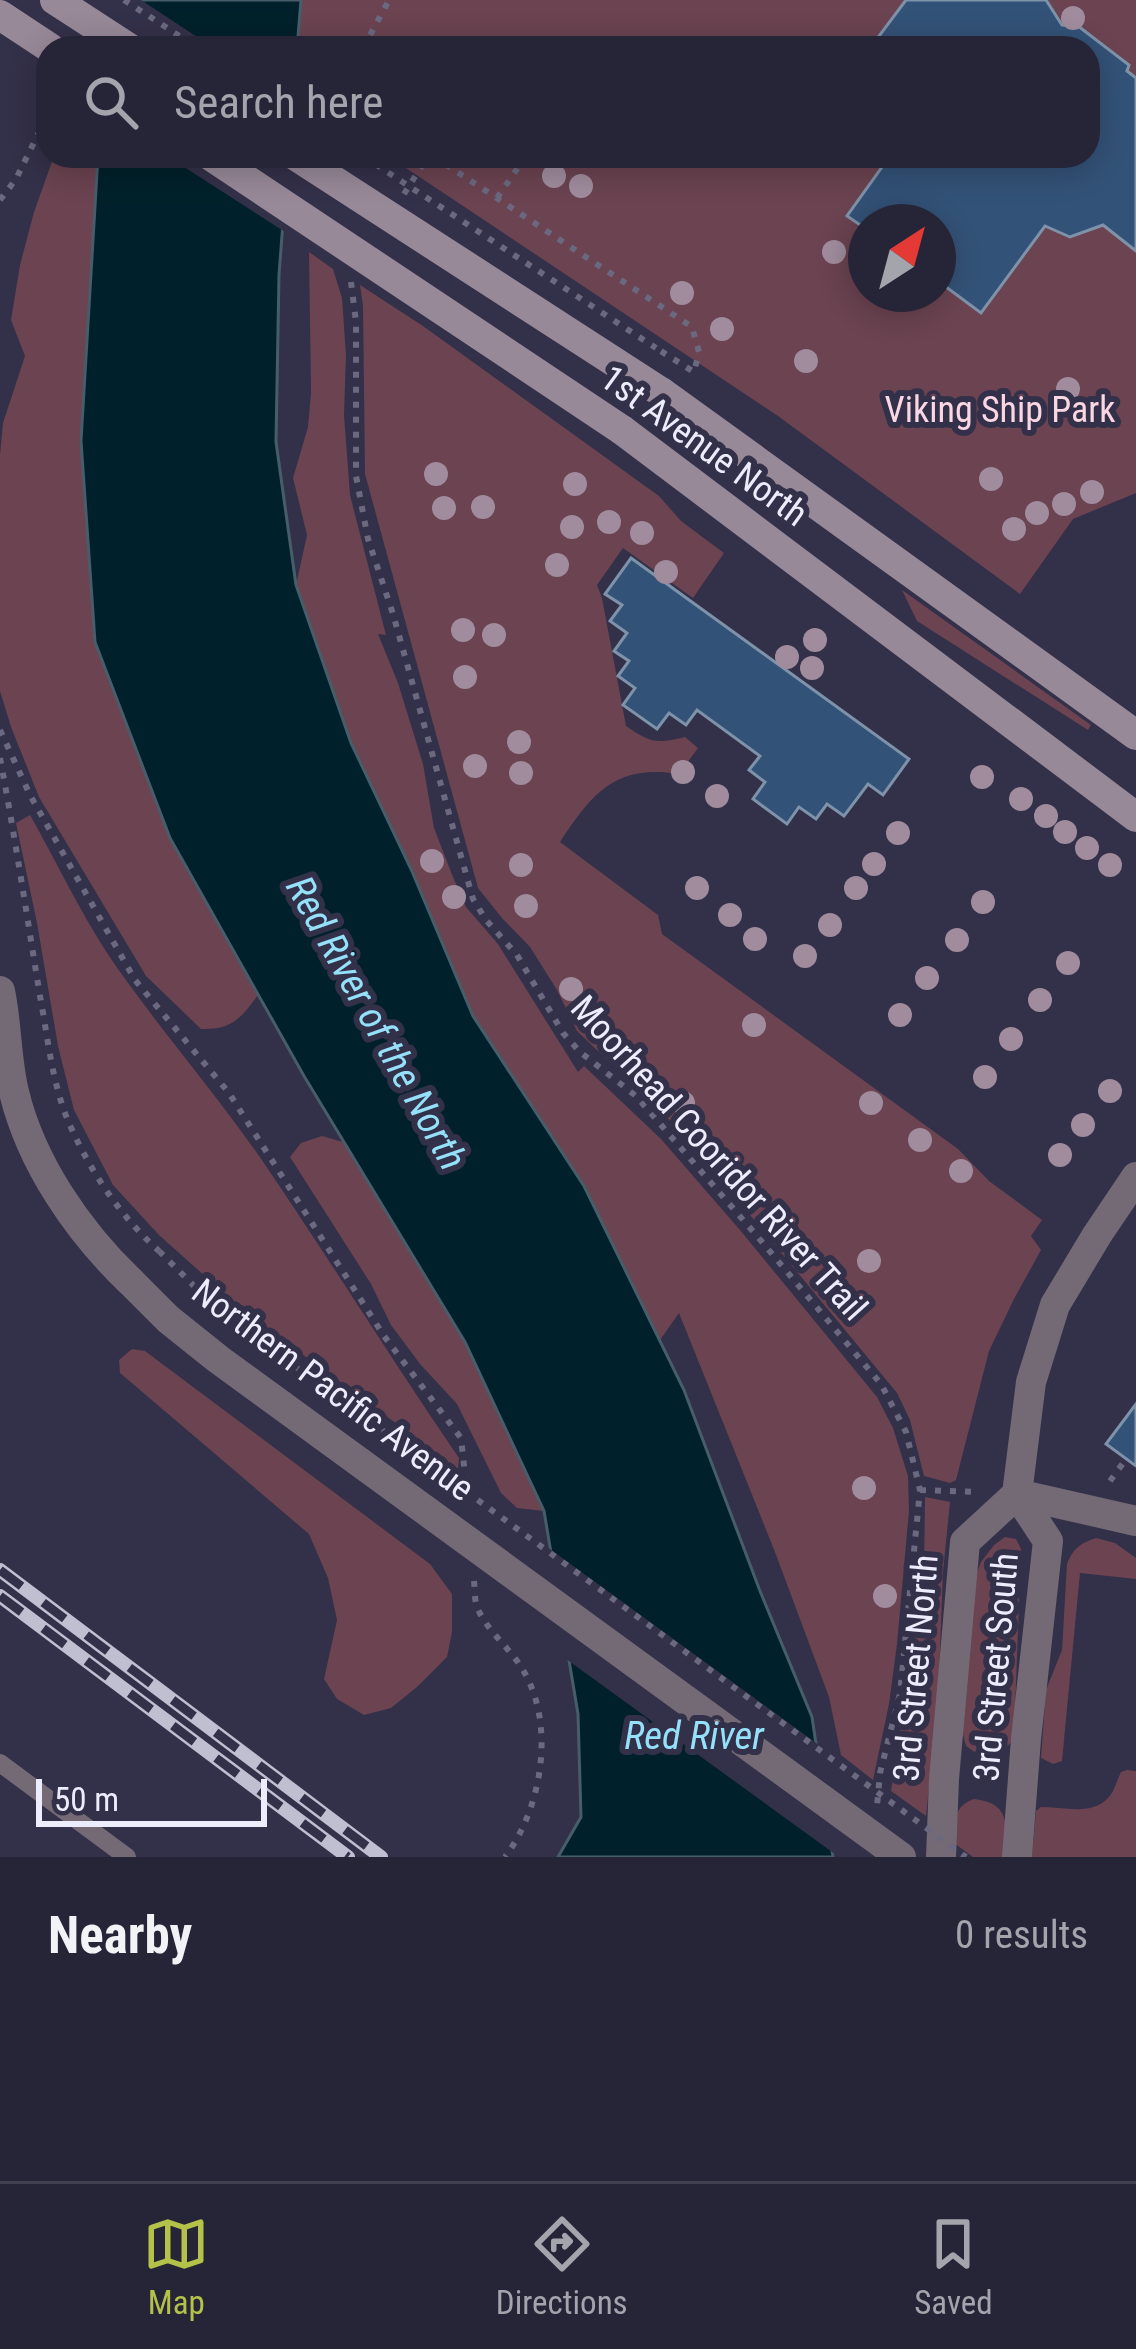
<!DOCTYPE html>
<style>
:root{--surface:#262437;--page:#2e2c3f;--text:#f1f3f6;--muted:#a4a4ad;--line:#424152;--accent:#b4c24a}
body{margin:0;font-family:"Roboto Condensed",sans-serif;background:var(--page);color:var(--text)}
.compass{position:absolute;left:848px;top:204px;width:108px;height:108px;border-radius:50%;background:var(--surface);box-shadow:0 6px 30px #0003;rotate:36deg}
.scale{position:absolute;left:36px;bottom:30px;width:231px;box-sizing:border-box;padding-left:12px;border:6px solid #edecfc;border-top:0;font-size:33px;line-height:42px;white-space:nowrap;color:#edecfc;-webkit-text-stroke:9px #333049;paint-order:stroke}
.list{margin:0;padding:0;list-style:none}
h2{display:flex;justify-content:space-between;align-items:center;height:156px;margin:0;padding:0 48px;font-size:51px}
h2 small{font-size:39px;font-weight:400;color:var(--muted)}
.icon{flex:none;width:66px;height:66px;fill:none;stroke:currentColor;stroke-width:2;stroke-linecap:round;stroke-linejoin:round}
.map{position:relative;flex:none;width:1136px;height:1857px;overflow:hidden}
.search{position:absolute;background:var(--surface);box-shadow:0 6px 30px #0003;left:36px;right:36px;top:36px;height:132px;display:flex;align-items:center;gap:30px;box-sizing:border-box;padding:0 42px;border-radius:36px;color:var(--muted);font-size:45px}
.sheet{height:324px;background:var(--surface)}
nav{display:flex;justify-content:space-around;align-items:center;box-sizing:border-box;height:168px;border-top:3px solid var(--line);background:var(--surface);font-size:33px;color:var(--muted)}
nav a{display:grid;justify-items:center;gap:6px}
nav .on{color:var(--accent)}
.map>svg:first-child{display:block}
.green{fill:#6b4351;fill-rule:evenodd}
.water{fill:#00212b;stroke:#475e6a;stroke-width:3}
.pier{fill:#333049}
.building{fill:#335277;stroke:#7e92aa;stroke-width:3}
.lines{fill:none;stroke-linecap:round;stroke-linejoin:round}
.path{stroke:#6b697f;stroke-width:6;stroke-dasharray:6 9;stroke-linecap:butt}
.service{stroke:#746a75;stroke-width:18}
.minor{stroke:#746a75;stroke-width:30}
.tertiary{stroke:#746a75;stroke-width:30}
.secondary{stroke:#988999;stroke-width:30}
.rail-casing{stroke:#c0bfd1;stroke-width:14}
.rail{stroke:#333049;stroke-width:9;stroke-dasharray:27;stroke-linecap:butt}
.path-bridge{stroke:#6b697f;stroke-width:6;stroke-dasharray:6 9;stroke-linecap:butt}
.tertiary-bridge{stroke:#746a75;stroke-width:30}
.secondary-bridge{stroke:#988999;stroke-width:30}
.tree{fill:#a08c9d}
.labels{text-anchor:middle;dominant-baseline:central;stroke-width:12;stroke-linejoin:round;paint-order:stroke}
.park-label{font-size:36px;fill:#fad7e2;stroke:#333049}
.street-label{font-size:36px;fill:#edecfc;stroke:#333049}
.water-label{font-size:39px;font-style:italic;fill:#95e1f9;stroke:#333049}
</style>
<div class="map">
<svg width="1136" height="1857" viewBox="0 0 1136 1857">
<rect width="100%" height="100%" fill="#333049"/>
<path class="green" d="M301,0H1136V493L1073,519L1020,594L778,416L388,156H1088V48H297ZM866,222H938V294H866Z
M54,156H98L81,441L95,642L170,838L258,995C241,1018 232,1030 201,1029L146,976L39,797L11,727L0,691V455L3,423L25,356L11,320L20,265L34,212Z
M309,252L333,269L342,298L346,355L344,415L350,495L386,635L378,634L398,683L423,764L434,828L453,877L466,907L498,944L578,1072L584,1066L661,1139L740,1230L877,1397L893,1428L908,1476L909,1511L897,1644L889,1704L873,1780L841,1755L829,1697L775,1552L679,1313L660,1340L584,1186L473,1016L411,869L351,743L296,585L307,535L293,478L308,427L311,393Z
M360,285L423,326L659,496L681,521L724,553L693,598L623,548L597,585L602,598L626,726C651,743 656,744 685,737L698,748L679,774C616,764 593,792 560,842L658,915L662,934L958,1149L989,1181L1042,1220L1031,1236L1041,1250L1014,1299L989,1351L956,1480L950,1483L924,1476L910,1420L897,1393L698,1152L632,1079L601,1054L577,1031L557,990L530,947L502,918L478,888L365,474L363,306Z
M902,590L1091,725L1088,730L917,621Z
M30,815C61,870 88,929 126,980C172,1044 224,1104 268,1169C333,1265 394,1363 459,1458L458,1469L245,1312L159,1235L113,1185L74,1110L58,1046L37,923L16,823Z
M322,1136L343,1142L465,1342L544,1511L517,1508L501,1493L457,1404L420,1364L391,1325L371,1284L290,1157L301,1143Z
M132,1349L145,1351L430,1564L452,1594V1632L447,1657L417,1687L391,1708L364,1715L337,1699L324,1679L337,1620L328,1578L309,1534L120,1373L119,1360Z
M925,1497L950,1502L943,1572L938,1702L926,1816L891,1791L924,1571Z
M1005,1537L1016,1539L1021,1549L1014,1738C998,1760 988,1763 966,1746L961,1727L972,1585L981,1562L994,1545Z
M1096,1538L1115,1543L1136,1558V1579L1080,1573L1062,1761L1053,1764L1041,1758L1046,1690L1062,1650L1067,1564C1073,1548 1081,1543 1096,1538Z
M1127,1770L1136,1771V1857H1032L1036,1811L1041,1807C1066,1807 1098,1818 1113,1791C1116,1785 1118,1778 1121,1772Z
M974,1799C1012,1803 1006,1827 1006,1857H973L954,1843C955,1822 952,1807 974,1799Z"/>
<path class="water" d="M124,0H301L297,48H116Z
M98,156H288L279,275L276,442L296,585L351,743L411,869L473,1016L584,1186L684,1390L760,1591L812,1717L833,1857H558L581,1817L578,1714L544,1511L465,1342L304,1076L170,838L95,642L81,441Z"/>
<path class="pier" d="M118,0H141L214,48H110Z
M167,156H294L288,234Z
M543,1544L823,1748L839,1857L562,1656Z"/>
<path class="building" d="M906,0H1046L1062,25L1078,26L1129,65L1127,71L1136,78V251L1103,225L1070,237L1045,226L981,313L938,281V222H866V229L847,216L890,156H1088V48H870Z
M631,558L909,759L883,795L868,784L844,816L827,804L816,819L799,807L787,824L753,799L765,782L749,770L760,756L697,710L686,725L669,713L657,729L623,705L635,688L618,676L629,661L614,651L627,633L610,621L622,605L605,594Z
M1136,1404V1466L1106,1444Z"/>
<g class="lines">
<path class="path" d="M124,0L198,48
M363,48L389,0
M433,156L692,327L699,352L694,372L656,348
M404,194L428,156
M497,198L526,156
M0,200L16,179L48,114
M351,282L356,322V476L368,539L393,614L473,899L486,920L517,955L563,1033L580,1052L636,1096L757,1236L881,1384L906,1432L920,1490L900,1694L880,1773L877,1806
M0,730L30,795L135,980L229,1093L384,1336L461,1438L468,1502
M0,758C15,837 27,917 40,996C48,1038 52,1084 69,1123C90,1171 120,1216 159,1251
M1110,1481L1126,1459
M920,1490L977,1492
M474,1581C475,1590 474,1601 478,1609C487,1631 511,1649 523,1670C556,1725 542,1808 505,1857"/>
<path class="service" d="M0,1763L127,1857"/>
<path class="minor" d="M1017,1494L1048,1541L1026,1739L1017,1857
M1017,1494L1136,1521
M941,1857L944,1779L965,1542L1017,1494L1031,1382L1055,1305L1097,1235L1136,1177"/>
<path class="tertiary" d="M0,991C7,1024 6,1059 14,1092C31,1163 78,1231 129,1280"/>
<path class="secondary" d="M0,15L50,48
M661,392L1136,735
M622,430L1136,817"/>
<defs>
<path id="rail" d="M0,1570L381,1857
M0,1596L348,1857"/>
</defs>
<use href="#rail" class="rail-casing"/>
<use href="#rail" class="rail"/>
<path class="path-bridge" d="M363,156L656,348
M159,1251L205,1297L237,1324L966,1857"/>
<path class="tertiary-bridge" d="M129,1280L168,1319L218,1359L901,1857"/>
<path class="secondary-bridge" d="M55,0L129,48
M211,156L622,430
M296,156L661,392"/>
</g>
<g class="tree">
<circle cx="1073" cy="18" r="12"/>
<circle cx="554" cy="176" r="12"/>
<circle cx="581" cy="186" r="12"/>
<circle cx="834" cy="252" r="12"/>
<circle cx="682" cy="293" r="12"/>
<circle cx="722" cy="329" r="12"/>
<circle cx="806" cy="361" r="12"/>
<circle cx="1068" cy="389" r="12"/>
<circle cx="436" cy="474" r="12"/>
<circle cx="991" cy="479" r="12"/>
<circle cx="575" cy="484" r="12"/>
<circle cx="1092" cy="492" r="12"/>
<circle cx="1064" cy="504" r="12"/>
<circle cx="483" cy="507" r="12"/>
<circle cx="444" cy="508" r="12"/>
<circle cx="1037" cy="513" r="12"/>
<circle cx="609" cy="522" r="12"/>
<circle cx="572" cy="527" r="12"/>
<circle cx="1014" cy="529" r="12"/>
<circle cx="642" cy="533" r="12"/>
<circle cx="557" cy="565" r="12"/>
<circle cx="666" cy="572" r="12"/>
<circle cx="463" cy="630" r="12"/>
<circle cx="494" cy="635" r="12"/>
<circle cx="815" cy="640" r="12"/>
<circle cx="787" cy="657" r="12"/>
<circle cx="812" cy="668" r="12"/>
<circle cx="465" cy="677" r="12"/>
<circle cx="519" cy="742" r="12"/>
<circle cx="475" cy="766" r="12"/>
<circle cx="683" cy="772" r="12"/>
<circle cx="521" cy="773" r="12"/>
<circle cx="982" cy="777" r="12"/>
<circle cx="717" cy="796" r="12"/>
<circle cx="1021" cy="799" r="12"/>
<circle cx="1046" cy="816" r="12"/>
<circle cx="1065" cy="832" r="12"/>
<circle cx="898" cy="833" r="12"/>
<circle cx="1087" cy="848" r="12"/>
<circle cx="432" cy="861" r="12"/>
<circle cx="874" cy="864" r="12"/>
<circle cx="521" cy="865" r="12"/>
<circle cx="1110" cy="865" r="12"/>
<circle cx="697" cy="888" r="12"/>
<circle cx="856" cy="888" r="12"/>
<circle cx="454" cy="897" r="12"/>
<circle cx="983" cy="902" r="12"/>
<circle cx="526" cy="906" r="12"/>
<circle cx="730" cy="915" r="12"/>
<circle cx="830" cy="925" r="12"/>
<circle cx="755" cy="939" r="12"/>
<circle cx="957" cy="940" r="12"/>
<circle cx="805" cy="956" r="12"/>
<circle cx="1068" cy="963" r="12"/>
<circle cx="927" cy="978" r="12"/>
<circle cx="571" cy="989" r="12"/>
<circle cx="1040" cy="1000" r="12"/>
<circle cx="900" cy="1015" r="12"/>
<circle cx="589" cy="1021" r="12"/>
<circle cx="754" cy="1025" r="12"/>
<circle cx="1011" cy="1039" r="12"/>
<circle cx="985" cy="1077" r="12"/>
<circle cx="1110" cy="1091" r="12"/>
<circle cx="683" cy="1103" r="12"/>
<circle cx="871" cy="1103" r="12"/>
<circle cx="1083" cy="1125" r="12"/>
<circle cx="920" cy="1140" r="12"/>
<circle cx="1060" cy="1155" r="12"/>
<circle cx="961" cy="1171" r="12"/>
<circle cx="869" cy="1261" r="12"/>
<circle cx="864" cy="1488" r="12"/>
<circle cx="885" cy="1596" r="12"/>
<circle cx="992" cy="1710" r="12"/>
</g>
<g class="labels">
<g class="park-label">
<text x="1000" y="410">Viking Ship Park</text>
</g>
<g class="street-label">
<text transform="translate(704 446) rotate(36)">1st Avenue North</text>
<text transform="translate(719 1158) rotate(48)">Moorhead Cooridor River Trail</text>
<text transform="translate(333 1390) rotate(37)">Northern Pacific Avenue</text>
<text transform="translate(996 1667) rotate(-85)">3rd Street South</text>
<text transform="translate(916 1668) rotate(-85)">3rd Street North</text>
</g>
<g class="water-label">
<text transform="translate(376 1023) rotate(61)">Red River of the North</text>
<text x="694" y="1736">Red River</text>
</g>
</g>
</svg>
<svg class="compass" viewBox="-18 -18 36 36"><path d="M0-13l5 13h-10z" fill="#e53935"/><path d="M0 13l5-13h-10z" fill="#a4a4ad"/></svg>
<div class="scale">50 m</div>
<div class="search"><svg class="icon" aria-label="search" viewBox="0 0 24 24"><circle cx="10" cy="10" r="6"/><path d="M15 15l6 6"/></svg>Search here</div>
</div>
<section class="sheet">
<h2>Nearby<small>0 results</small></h2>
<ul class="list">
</ul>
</section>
<nav>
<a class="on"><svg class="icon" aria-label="map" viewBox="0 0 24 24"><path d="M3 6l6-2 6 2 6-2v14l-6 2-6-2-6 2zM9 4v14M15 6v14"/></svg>Map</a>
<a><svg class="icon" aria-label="directions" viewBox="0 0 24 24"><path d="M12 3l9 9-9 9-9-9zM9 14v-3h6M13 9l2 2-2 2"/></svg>Directions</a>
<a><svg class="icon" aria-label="saved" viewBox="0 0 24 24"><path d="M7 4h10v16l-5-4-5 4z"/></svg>Saved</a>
</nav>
